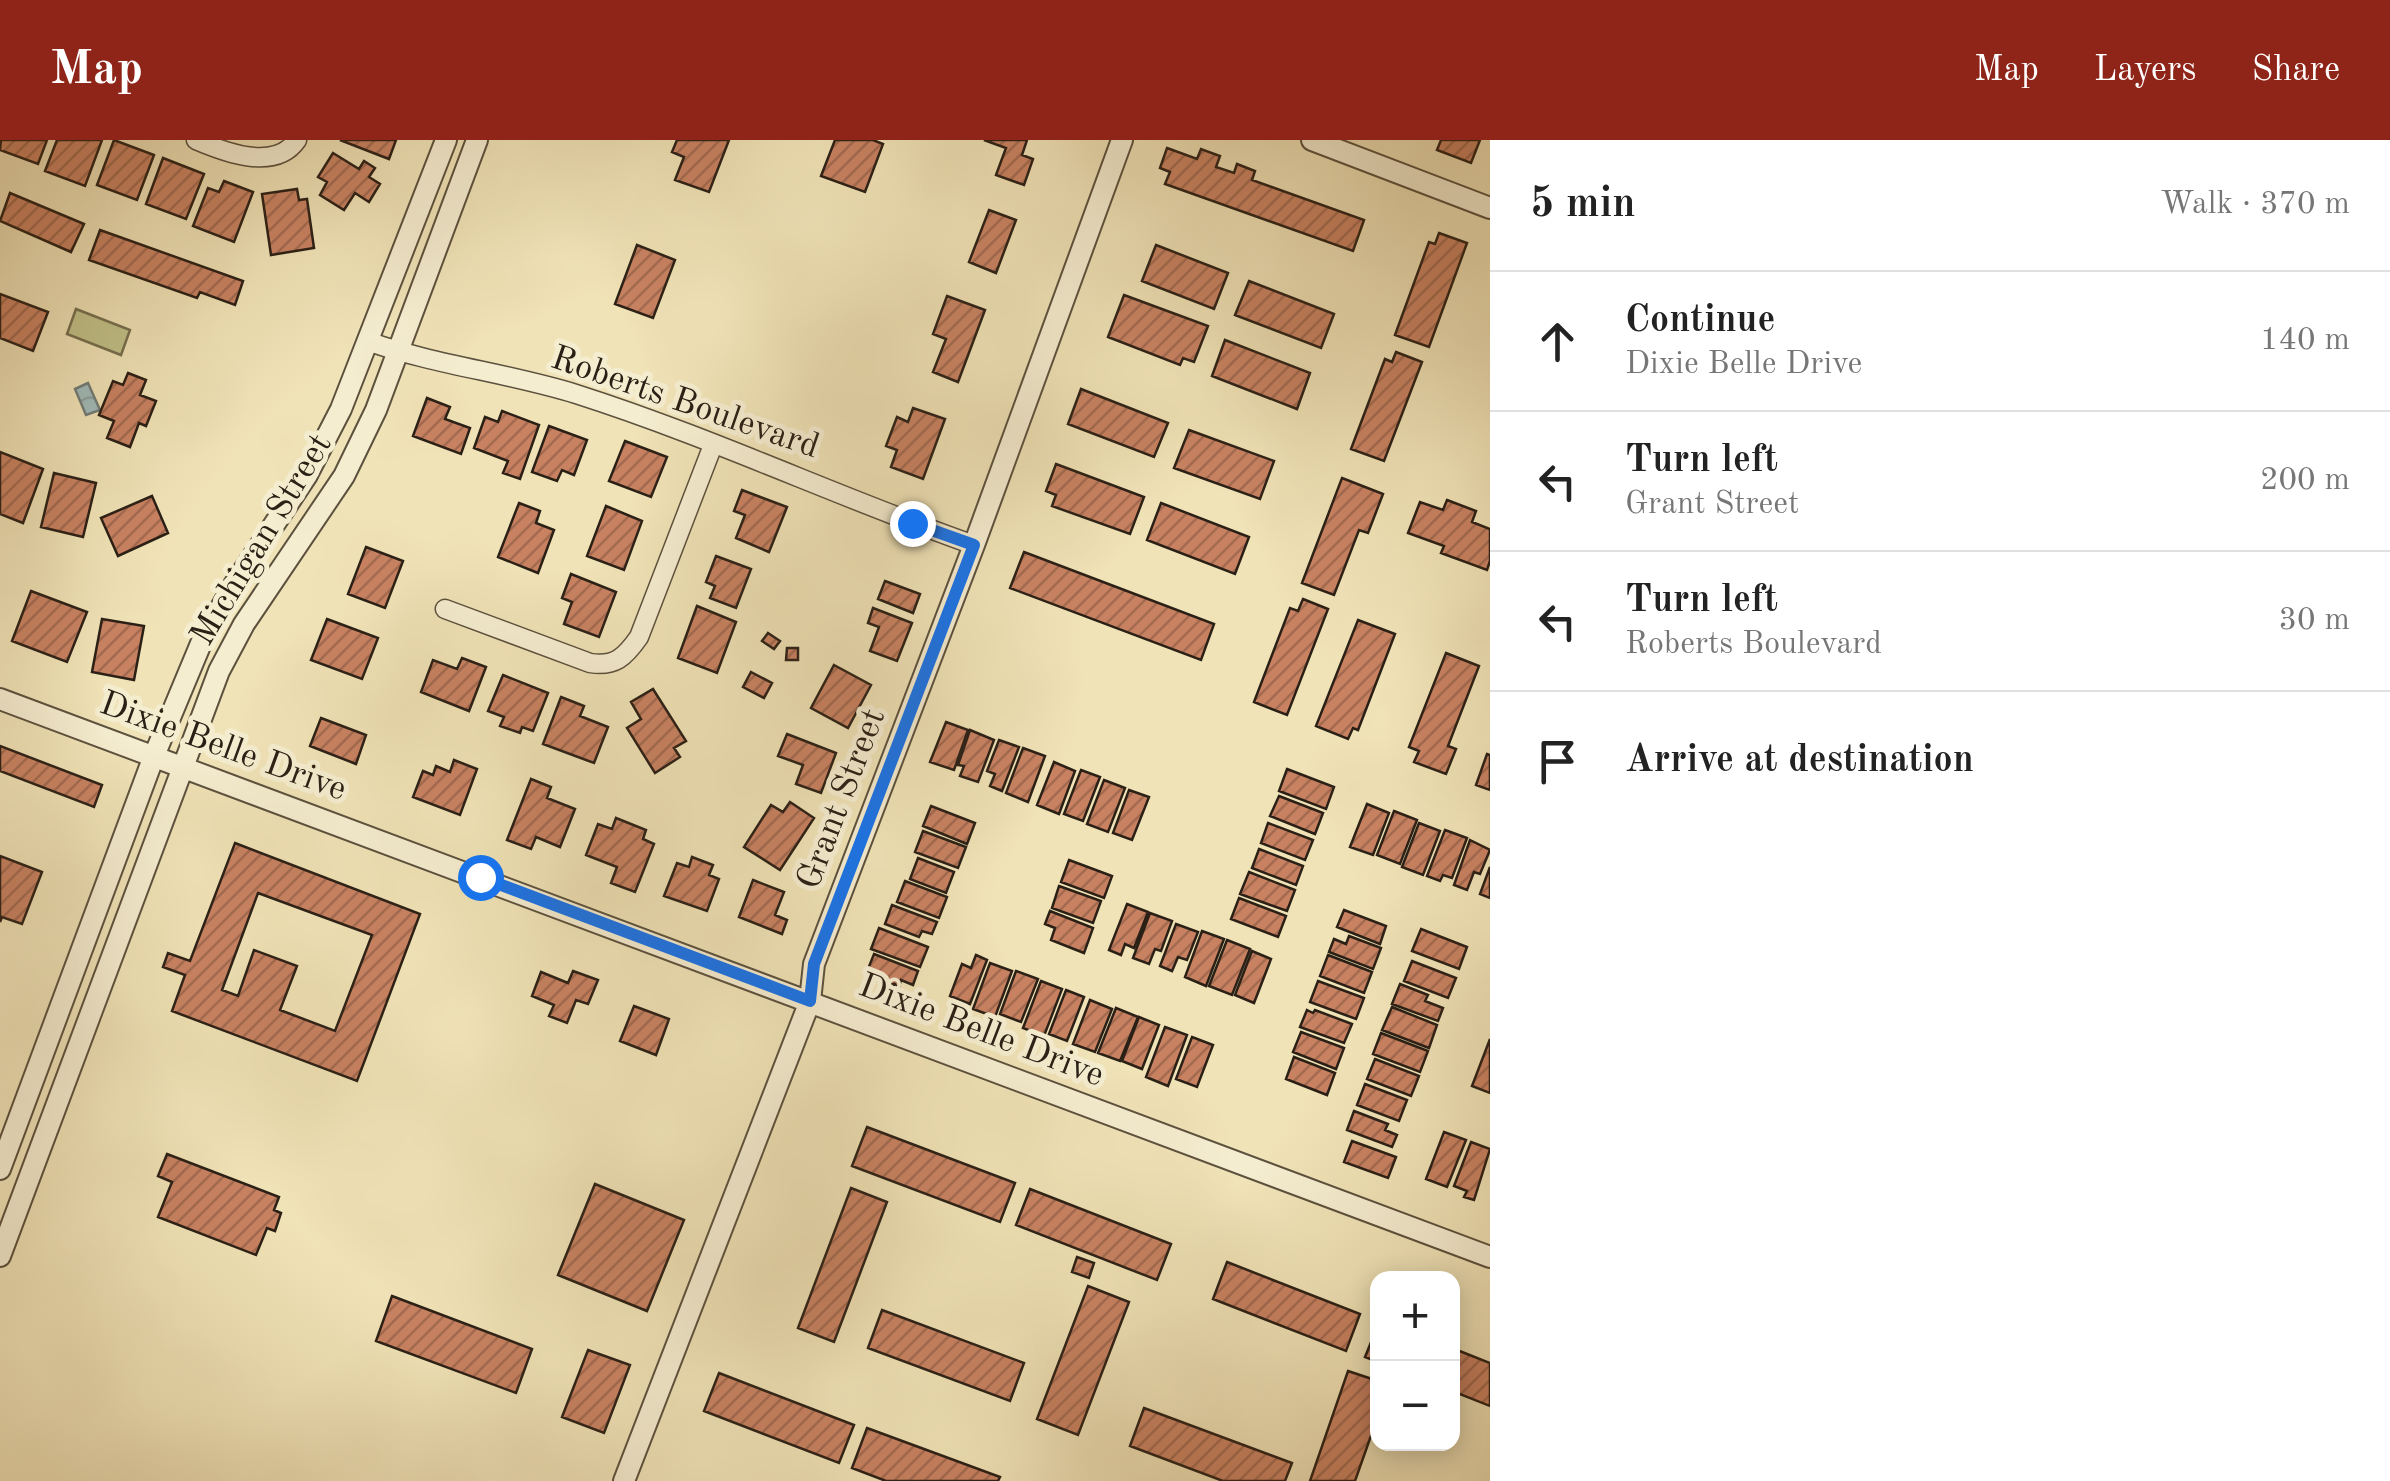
<!DOCTYPE html>
<meta charset="utf-8">
<style>
:root{--surface:#fff;--page:#f2f2f2;--text:#222;--muted:#767676;--line:#e0e0e0;--accent:#8f2418}
body{margin:0;font-family:"Old Standard TT",serif;background:var(--page);color:var(--text)}
.controls{position:absolute;right:30px;bottom:30px;display:grid;overflow:hidden;border-radius:20px;box-shadow:0 5px 25px #0003}
.controls button{width:90px;height:90px;display:grid;place-items:center;padding:0;border:0;border-bottom:2px solid var(--line);background:var(--surface);color:var(--text);font:50px sans-serif}
.stop{position:absolute;width:30px;height:30px;margin:-22px;border:8px solid #1a73e8;border-radius:50%;background:#fff}
.stop.end{background:#1a73e8;border-color:#fff;box-shadow:0 2px 10px #0008}
.list{margin:0;padding:0;list-style:none}
h2{display:flex;justify-content:space-between;align-items:center;height:130px;margin:0;padding:0 40px;font-size:42px}
h2 small{font-size:32px;font-weight:400;color:var(--muted)}
.list li{display:grid;grid-template-columns:65px 1fr auto;gap:30px;align-items:center;box-sizing:border-box;height:140px;padding:0 40px;border-top:2px solid var(--line)}
.list b{display:block;font-size:38px;white-space:nowrap}
.list p{margin:0;font-size:32px;white-space:nowrap;color:var(--muted)}
.list em{font-size:32px;font-style:normal;color:var(--muted)}
.icon{flex:none;width:55px;height:55px;fill:none;stroke:currentColor;stroke-width:2;stroke-linecap:round;stroke-linejoin:round}
.map{position:relative;flex:none;width:1490px;height:1341px;overflow:hidden}
header{display:flex;align-items:center;gap:60px;box-sizing:border-box;height:140px;padding:0 50px;background:var(--accent);color:#fff}
header strong{font-size:48px}
nav{display:flex;gap:55px;margin-inline-start:auto;font-size:35px}
main{display:flex}
aside{flex:1;background:var(--surface)}
.map>svg:first-child{display:block}
.green{fill:#c1c189;stroke:#767050;stroke-width:2.5}
.water{fill:url(#water-waves);stroke:#717d78;stroke-width:2.5}
.building{fill:url(#building-hatch);stroke:#2b2016;stroke-width:2.5;fill-rule:evenodd}
.lines{fill:none;stroke-linecap:round;stroke-linejoin:round}
.minor-casing{stroke:#5c513e;stroke-width:21}
.tertiary-casing{stroke:#5c513e;stroke-width:24}
.minor{stroke:#f5edd0;stroke-width:18}
.tertiary{stroke:#f5edd0;stroke-width:20}
.route{stroke:#1a73e8;stroke-width:12}
.labels{text-anchor:middle;dominant-baseline:central;stroke-width:10;stroke-linejoin:round;paint-order:stroke}
.street-label{font-size:35px;fill:#2b2016;stroke:#f5edd0}
</style>
<header>
<strong>Map</strong>
<nav><a>Map</a><a>Layers</a><a>Share</a></nav>
</header>
<main>
<div class="map">
<svg width="1490" height="1341" viewBox="0 0 1490 1341">
<defs>
<pattern id="water-waves" width="16" height="10" patternUnits="userSpaceOnUse" patternTransform="scale(2.5)"><rect width="16" height="10" fill="#a0bbba"/><path d="M0 5q4-4 8 0t8 0" fill="none" stroke="#8aa09f"/></pattern>
<pattern id="building-hatch" width="6" height="6" patternUnits="userSpaceOnUse" patternTransform="scale(2.5)"><rect width="6" height="6" fill="#c88262"/><path d="M-1 1l2-2M0 6l6-6M5 7l2-2" fill="none" stroke="#a36a50"/></pattern>
</defs>
<rect width="100%" height="100%" fill="#f0e3b7"/>
<filter id="stains"><feTurbulence type="fractalNoise" baseFrequency=".002" numOctaves="4"/><feColorMatrix values="0 0 0 0 .2 0 0 0 0 .09 0 0 0 0 .02 0 0 0 .5 -.17"/></filter>
<radialGradient id="worn" r=".72"><stop offset=".6" stop-color="#630" stop-opacity="0"/><stop offset="1" stop-color="#630" stop-opacity=".3"/></radialGradient>
<path class="green" d="M76,169L130,190L121,215L67,194Z"/>
<path class="water" d="M88,243L100,270L86,275L75,249Z"/>
<path class="building" d="M1,0H47L38,24L0,10Z
M57,0H102L85,46L45,31Z
M114,0L154,15L137,60L97,45Z
M340,0H396L389,19Z
M677,0H729L709,52L675,40L684,17L672,12Z
M835,0H873L883,4L865,52L821,36Z
M984,0H1027L1022,15L1033,19L1024,45L996,35L1006,8Z
M1441,0H1480L1471,23L1437,10Z
M1167,8L1197,19L1201,9L1220,16L1216,27L1234,33L1237,24L1255,31L1252,40L1364,80L1353,111L1165,44L1170,32L1160,28Z
M333,13L359,29L364,21L375,28L369,37L380,44L369,62L355,53L344,70L320,55L327,42L318,37Z
M163,18L204,34L186,79L146,64Z
M224,41L253,52L234,102L193,86L208,48L219,52Z
M297,49L299,60L307,59L314,108L271,115L262,54Z
M10,53L84,84L71,112L0,81Z
M989,70L1016,80L996,133L969,122Z
M100,90L243,141L235,165L200,152L197,158L89,120Z
M1439,93L1467,103L1429,207L1395,195L1429,102L1435,104Z
M637,105L675,120L653,178L615,164Z
M1156,105L1228,133L1214,169L1142,141Z
M1249,141L1334,174L1321,208L1235,175Z
M0,154L48,172L33,211L0,198Z
M1124,155L1208,186L1194,222L1183,218L1180,225L1108,197Z
M947,156L985,170L958,242L933,232L946,199L933,194Z
M1225,200L1310,233L1297,269L1212,236Z
M1396,212L1422,222L1384,321L1351,309L1385,219L1392,222Z
M128,233L146,240L140,255L156,261L146,286L139,283L130,307L107,298L114,281L99,275L113,241L123,245Z
M1081,249L1168,283L1154,317L1068,284Z
M427,258L450,267L445,279L470,288L461,314L413,296Z
M913,268L945,279L923,339L891,327L897,310L886,306L897,277L908,282Z
M502,271L539,285L520,339L503,333L508,321L474,308L485,277L498,282Z
M549,286L587,300L574,335L562,330L557,341L532,332Z
M1189,290L1274,321L1260,359L1174,328Z
M625,301L667,317L651,357L609,341Z
M0,312L43,329L23,383L0,374Z
M1056,324L1144,357L1130,394L1052,366L1056,355L1046,351Z
M54,333L96,343L83,397L41,387Z
M1342,338L1383,354L1368,393L1359,390L1334,455L1302,443Z
M742,350L787,367L769,412L736,398L745,375L734,371Z
M152,356L168,393L118,416L101,378Z
M1447,360L1476,371L1472,382L1490,389V421L1487,430L1441,413L1444,406L1408,393L1420,362L1443,370Z
M519,363L540,371L536,383L554,390L538,433L498,417Z
M1161,363L1249,397L1235,434L1147,400Z
M606,366L642,381L624,430L587,416Z
M366,407L403,421L385,468L348,454Z
M1024,412L1214,484L1201,520L1010,448Z
M716,416L751,429L736,468L710,458L715,446L706,442Z
M571,434L616,452L599,497L564,484L572,462L562,458Z
M885,441L920,454L913,473L878,459Z
M31,451L87,472L67,522L12,501Z
M1303,459L1328,469L1287,575L1254,562L1290,468L1298,471Z
M697,466L736,482L717,533L678,518Z
M873,468L912,483L897,521L870,511L879,487L868,483Z
M102,479L144,486L134,540L92,532Z
M327,479L378,498L362,539L311,520Z
M1358,480L1395,494L1358,590L1353,588L1348,599L1316,586Z
M768,493L780,501L774,509L762,501Z
M787,508H798V520H786Z
M1446,513L1479,526L1448,606L1456,609L1446,634L1414,622L1419,611L1409,607Z
M462,518L486,527L469,571L421,552L433,520L457,529Z
M834,525L871,545L848,588L811,568Z
M751,532L772,543L764,558L743,547Z
M503,535L548,553L533,591L522,587L520,593L500,586L504,577L488,571Z
M653,549L686,601L674,608L680,617L655,633L627,588L641,579L631,562Z
M561,557L584,566L580,576L608,587L594,623L543,604Z
M321,578L366,595L356,624L310,606Z
M946,582L968,590L954,630L930,622Z
M970,590L994,600L978,642L960,636L964,626L958,625Z
M787,594L836,613L821,653L796,644L803,625L778,616Z
M999,600L1019,607L1002,651L990,646L995,634L987,631Z
M0,606L102,645L94,667L0,631Z
M1023,608L1045,616L1028,662L1006,653Z
M1487,614L1490,615V650L1476,645Z
M454,620L477,629L460,675L413,657L423,631L433,635L436,626L450,632Z
M1054,622L1075,631L1059,674L1037,665Z
M1287,629L1334,647L1326,669L1279,651Z
M1081,630L1100,637L1083,681L1064,674Z
M531,639L551,647L547,658L575,669L560,707L536,697L531,709L507,700Z
M1104,640L1125,648L1108,692L1087,684Z
M1129,650L1149,657L1132,700L1113,693Z
M1279,656L1323,673L1315,694L1270,676Z
M790,662L814,678L780,730L744,707L771,665L783,672Z
M1367,664L1389,673L1373,715L1350,707Z
M931,666L975,683L967,704L923,686Z
M1394,671L1417,680L1400,724L1377,715Z
M616,678L646,690L643,699L654,704L635,752L611,743L617,727L586,715L598,684L612,689Z
M1268,683L1313,700L1305,720L1261,703Z
M1419,683L1440,691L1423,735L1402,727Z
M1445,690L1467,698L1452,738L1443,735L1440,741L1427,736Z
M923,691L966,707L958,728L915,712Z
M1470,700L1490,710L1480,734L1474,732L1467,750L1454,745Z
M235,703L420,774L357,941L172,871L185,835L163,827L168,813L190,821ZM258,753L372,795L335,891L280,870L297,826L254,810L238,856L222,850Z
M1259,709L1303,726L1296,745L1252,728Z
M0,716L42,732L22,784L2,777L0,782Z
M692,717L713,725L709,735L719,739L707,771L664,756L677,723L689,727Z
M918,718L954,732L946,753L910,739Z
M1069,720L1112,736L1104,758L1061,742Z
M1490,727V758L1480,754Z
M1249,732L1295,750L1287,771L1240,754Z
M753,740L784,752L775,775L787,780L782,794L739,777Z
M905,741L947,757L939,778L897,762Z
M1059,746L1101,761L1093,783L1052,768Z
M1239,758L1286,776L1278,797L1231,779Z
M1127,764L1148,772L1134,808L1125,804L1121,815L1109,810Z
M892,765L937,782L932,794L922,791L919,797L885,784Z
M1344,770L1386,786L1380,804L1337,787Z
M1050,771L1093,788L1084,813L1051,800L1055,788L1045,784Z
M1150,773L1172,781L1161,811L1155,809L1149,824L1133,818Z
M1176,784L1198,792L1187,820L1178,817L1172,831L1160,826Z
M879,788L928,807L920,827L871,809Z
M1421,789L1467,807L1459,829L1412,811Z
M1202,791L1224,799L1206,846L1185,837Z
M1349,796L1381,808L1373,829L1329,812L1334,799L1346,804Z
M1227,800L1250,809L1232,855L1209,846Z
M1252,811L1271,819L1254,863L1235,855Z
M874,814L918,831L913,845L901,840L899,847L866,834Z
M976,815L987,820L970,864L950,856L962,824L971,828Z
M1328,815L1372,832L1364,853L1320,836Z
M1412,821L1456,838L1448,858L1404,841Z
M990,823L1012,831L995,877L973,869Z
M573,831L598,840L588,864L576,860L567,883L549,876L554,865L532,856L541,832L568,843Z
M1016,831L1038,839L1021,882L1000,874Z
M1041,841L1062,849L1044,896L1023,888Z
M1318,841L1364,858L1356,879L1310,862Z
M1400,844L1428,855L1425,861L1443,868L1438,881L1392,864Z
M1066,850L1084,857L1067,901L1049,894Z
M1090,860L1112,869L1095,912L1073,904Z
M634,866L669,879L656,915L620,901Z
M1392,867L1437,885L1429,908L1382,890Z
M1116,868L1138,877L1120,921L1098,913Z
M1307,870L1313,873L1315,870L1352,884L1344,903L1300,887Z
M1139,877L1159,885L1142,929L1122,921Z
M1165,887L1187,895L1168,946L1146,937Z
M1301,892L1344,908L1336,929L1293,912Z
M1381,893L1428,911L1420,932L1373,914Z
M1192,897L1213,905L1197,947L1176,939Z
M1490,899V953L1472,946Z
M1294,917L1335,933L1327,955L1286,939Z
M1375,919L1419,936L1411,956L1367,939Z
M1365,944L1407,960L1399,981L1357,965Z
M1354,971L1388,984L1385,990L1397,995L1392,1007L1347,990Z
M867,987L1015,1043L1000,1082L852,1026Z
M1444,992L1466,1000L1447,1047L1426,1039Z
M1352,1001L1396,1017L1388,1038L1344,1022Z
M1471,1002L1490,1009L1474,1060L1464,1057L1467,1051L1454,1046Z
M167,1014L279,1057L274,1070L281,1073L275,1091L267,1088L256,1115L158,1077L172,1042L158,1036Z
M595,1044L684,1080L647,1171L558,1135Z
M851,1048L887,1062L834,1202L798,1188Z
M1030,1049L1171,1104L1157,1140L1016,1085Z
M1077,1117L1094,1123L1089,1138L1072,1132Z
M1227,1122L1360,1174L1346,1211L1213,1159Z
M1088,1146L1129,1162L1078,1295L1037,1279Z
M392,1156L532,1209L516,1253L376,1201Z
M882,1170L1024,1223L1010,1261L868,1208Z
M1378,1185V1222L1365,1217Z
M1452,1208L1490,1223V1266L1452,1251Z
M588,1210L630,1225L604,1293L562,1277Z
M1348,1231L1378,1241V1276L1355,1341H1310Z
M719,1233L854,1285L839,1323L704,1271Z
M1144,1268L1292,1323L1285,1341H1223L1130,1306Z
M867,1288L1000,1337L998,1341H886L852,1328Z"/>
<g class="lines">
<defs>
<path id="minor" d="M196,0C224,12 275,32 297,0
M370,202C436,225 508,233 576,254C711,297 840,358 974,405
M445,469L590,523C615,527 625,517 639,497L713,305"/>
<path id="tertiary" d="M1312,0L1490,68
M0,559L1490,1117
M0,1029L154,616L202,501L234,445L307,335L341,269L446,0
M0,1116L219,531L244,484L344,336L376,270L477,0
M624,1341L810,861L814,824L974,405L1122,0"/>
</defs>
<use href="#minor" class="minor-casing"/>
<use href="#tertiary" class="tertiary-casing"/>
<use href="#minor" class="minor"/>
<use href="#tertiary" class="tertiary"/>
</g>
<g class="lines">
<path class="route" d="M480,737L810,861L814,824L974,405L912,383"/>
</g>
<g class="labels">
<g class="street-label">
<text transform="translate(685 263) rotate(19)">Roberts Boulevard</text>
<text transform="translate(262 400) rotate(-59)">Michigan Street</text>
<text transform="translate(223 607) rotate(20)">Dixie Belle Drive</text>
<text transform="translate(842 659) rotate(-69)">Grant Street</text>
<text transform="translate(981 891) rotate(21)">Dixie Belle Drive</text>
</g>
</g>
<rect width="100%" height="100%" filter="url(#stains)"/>
<rect width="100%" height="100%" fill="url(#worn)"/>
</svg>
<div class="controls">
<button>+</button>
<button>−</button>
</div>
<div class="stop" style="left:480px;top:737px"></div>
<div class="stop end" style="left:912px;top:383px"></div>
</div>
<aside>
<h2>5 min<small>Walk · 370 m</small></h2>
<ul class="list">
<li><svg class="icon" aria-label="ahead" viewBox="0 0 24 24"><path d="M12 20V5M6 11l6-6 6 6"/></svg><div><b>Continue</b><p>Dixie Belle Drive</p></div><em>140 m</em></li>
<li><svg class="icon" aria-label="left" viewBox="0 0 24 24"><path d="M17 20v-9H6M10 6l-5 5 5 5"/></svg><div><b>Turn left</b><p>Grant Street</p></div><em>200 m</em></li>
<li><svg class="icon" aria-label="left" viewBox="0 0 24 24"><path d="M17 20v-9H6M10 6l-5 5 5 5"/></svg><div><b>Turn left</b><p>Roberts Boulevard</p></div><em>30 m</em></li>
<li><svg class="icon" aria-label="arrive" viewBox="0 0 24 24"><path d="M6 21V4h12l-3 4 3 4H6"/></svg><div><b>Arrive at destination</b></div></li>
</ul>
</aside>
</main>
